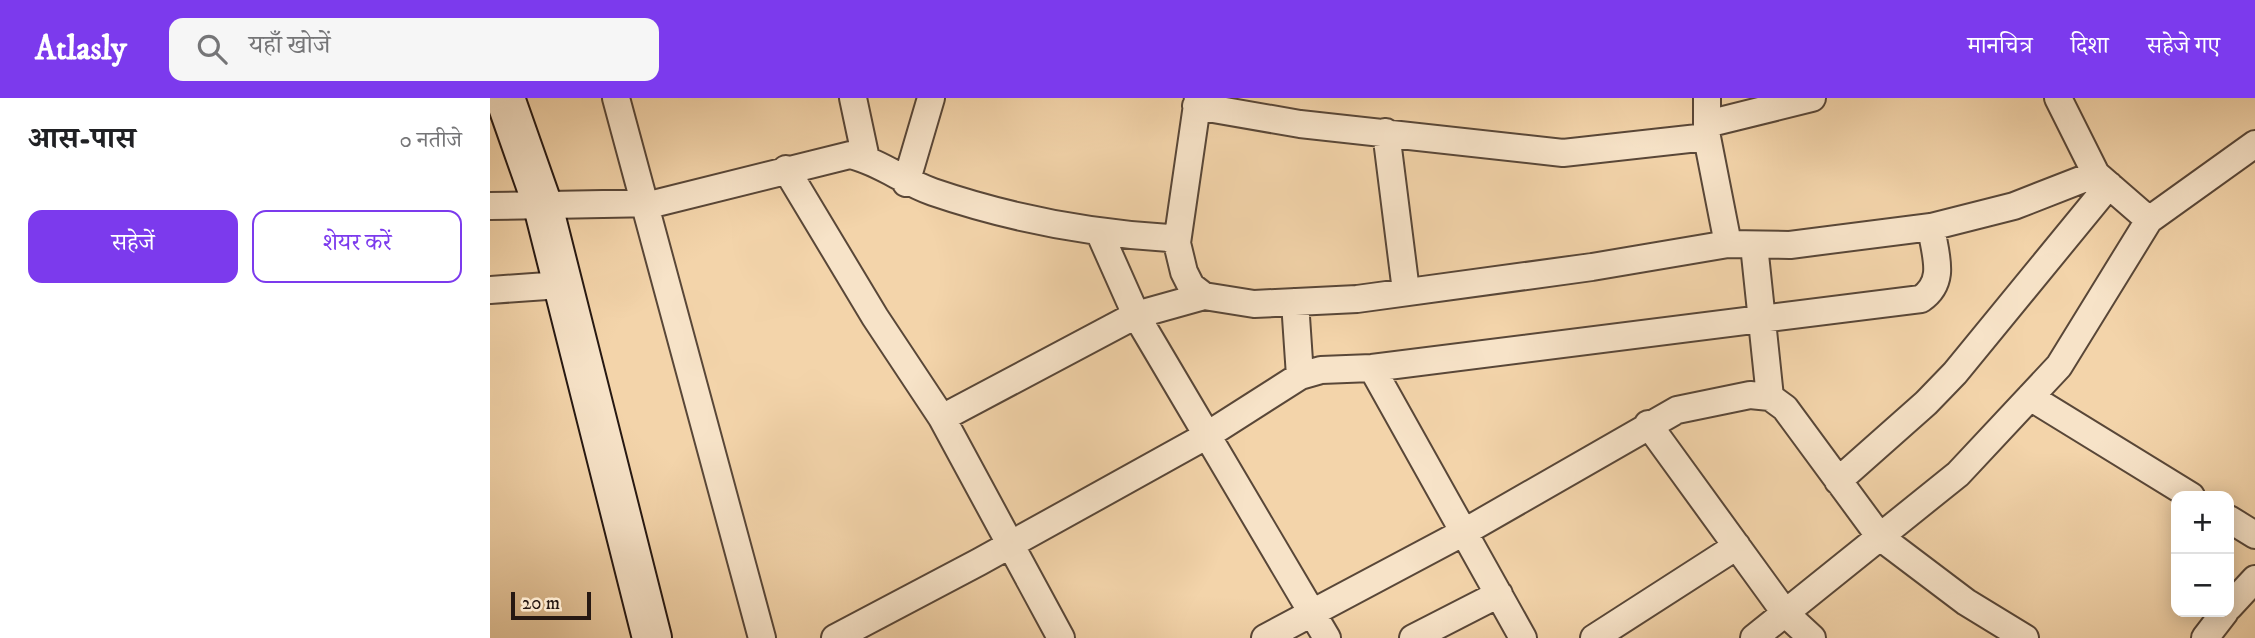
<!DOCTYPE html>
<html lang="hi">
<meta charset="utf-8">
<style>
:root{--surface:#fff;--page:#f6f6f6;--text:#202124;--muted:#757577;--line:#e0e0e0;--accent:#7c3aed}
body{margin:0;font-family:"IM FELL DW Pica","Noto Serif Devanagari",serif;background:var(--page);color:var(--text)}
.controls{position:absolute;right:21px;bottom:21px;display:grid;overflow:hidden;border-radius:14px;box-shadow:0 4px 18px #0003}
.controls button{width:63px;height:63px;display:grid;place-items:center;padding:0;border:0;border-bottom:2px solid var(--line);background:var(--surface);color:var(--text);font:35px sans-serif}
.scale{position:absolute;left:21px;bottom:18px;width:80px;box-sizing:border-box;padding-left:7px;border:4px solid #261812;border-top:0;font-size:19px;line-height:24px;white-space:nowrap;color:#261812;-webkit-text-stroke:5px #f7e3c8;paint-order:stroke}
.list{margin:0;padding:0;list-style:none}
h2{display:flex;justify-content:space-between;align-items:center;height:91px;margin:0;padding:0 28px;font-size:30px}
h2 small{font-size:23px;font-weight:400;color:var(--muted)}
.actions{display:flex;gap:14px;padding:21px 28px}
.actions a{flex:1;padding:16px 0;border:2px solid var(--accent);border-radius:14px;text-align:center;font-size:24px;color:var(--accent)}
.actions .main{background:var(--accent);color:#fff}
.icon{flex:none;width:38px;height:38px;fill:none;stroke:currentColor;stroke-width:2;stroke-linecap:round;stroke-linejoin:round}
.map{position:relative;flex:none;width:1765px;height:540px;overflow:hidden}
header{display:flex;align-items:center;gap:42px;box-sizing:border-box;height:98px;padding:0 35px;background:var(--accent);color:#fff}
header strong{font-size:33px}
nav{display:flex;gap:38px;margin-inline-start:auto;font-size:24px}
.search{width:490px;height:63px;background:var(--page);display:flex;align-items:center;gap:18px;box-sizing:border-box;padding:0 24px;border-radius:14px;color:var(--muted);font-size:26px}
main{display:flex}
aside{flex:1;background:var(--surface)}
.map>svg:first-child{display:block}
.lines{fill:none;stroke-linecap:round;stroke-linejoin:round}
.street-casing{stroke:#594738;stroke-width:30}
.secondary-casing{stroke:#261812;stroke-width:42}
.street{stroke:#f7e3c8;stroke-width:26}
.secondary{stroke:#f7e3c8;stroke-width:38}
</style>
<header>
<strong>Atlasly</strong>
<div class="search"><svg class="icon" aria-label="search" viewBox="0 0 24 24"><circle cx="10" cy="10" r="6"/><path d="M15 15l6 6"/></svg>यहाँ खोजें</div>
<nav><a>मानचित्र</a><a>दिशा</a><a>सहेजे गए</a></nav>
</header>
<main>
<aside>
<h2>आस-पास<small>0 नतीजे</small></h2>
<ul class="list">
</ul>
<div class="actions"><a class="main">सहेजें</a><a>शेयर करें</a></div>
</aside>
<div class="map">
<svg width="1765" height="540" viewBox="0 0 1765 540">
<rect width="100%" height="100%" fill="#f3d4aa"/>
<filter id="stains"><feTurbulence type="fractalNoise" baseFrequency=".00286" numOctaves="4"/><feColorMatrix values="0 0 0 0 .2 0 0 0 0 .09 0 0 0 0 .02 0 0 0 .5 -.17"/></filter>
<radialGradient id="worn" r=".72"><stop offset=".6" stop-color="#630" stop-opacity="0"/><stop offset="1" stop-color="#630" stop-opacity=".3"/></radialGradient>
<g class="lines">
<defs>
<path id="street" d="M126,0L272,540
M363,0L376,61
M1568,0L1606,76
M706,8L810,26L1073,55L1217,39V0
M1217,26L1322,0
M896,34L916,193
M1217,39L1238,146
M296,71L385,219L452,320L571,540
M416,85L441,0
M0,108L167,105L360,57C390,64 414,84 443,94C519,120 599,135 679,140L687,145L694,174L701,188L714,198L764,206L867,201L1102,169L1238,146L1300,147L1441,129L1524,108L1606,76L1659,122L1765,46
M610,136L646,217L837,540
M687,145L708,0
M1264,147L1280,299
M0,192L71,187
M805,204L810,278
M882,270L1033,540
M1540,299L1701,398
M452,320L646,217L714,198
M1158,326L1296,516L1322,540
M1348,383L1436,305L1465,275L1619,87
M1739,421L1765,437
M1739,509L1765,481
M345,540L489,464L716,338L810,278L831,272L882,270L1431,201C1457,183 1445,157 1441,129
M775,540L976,433L1187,312L1260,297L1280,299L1295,310L1390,439L1476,504L1535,540
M923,540L1009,496
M1104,540L1247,448
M1264,540L1468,376L1569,268L1659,122
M1715,540L1735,514"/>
<path id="secondary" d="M15,0L53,108L162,540"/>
</defs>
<use href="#street" class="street-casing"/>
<use href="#secondary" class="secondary-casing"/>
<use href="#street" class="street"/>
<use href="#secondary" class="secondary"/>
</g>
<rect width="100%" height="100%" filter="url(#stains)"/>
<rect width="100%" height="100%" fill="url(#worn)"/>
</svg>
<div class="controls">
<button>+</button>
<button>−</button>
</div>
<div class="scale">20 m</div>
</div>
</main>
